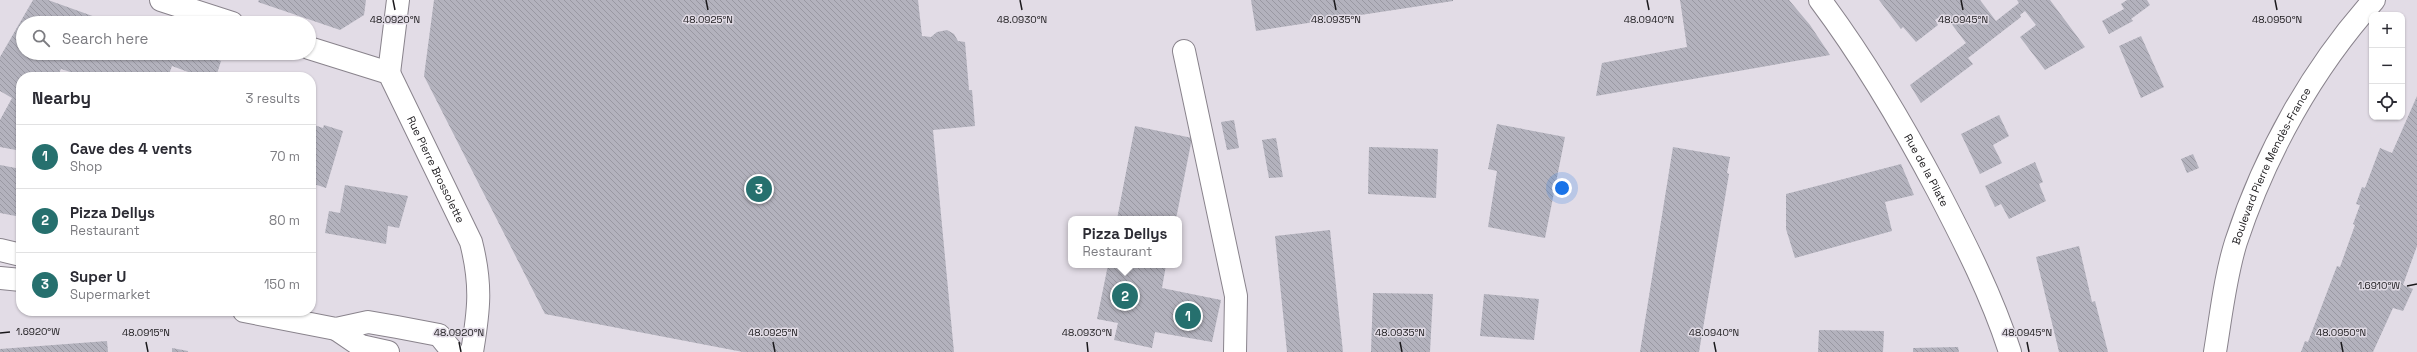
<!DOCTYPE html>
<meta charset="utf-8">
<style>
:root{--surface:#fff;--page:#f7f7f7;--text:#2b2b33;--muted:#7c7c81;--line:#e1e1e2;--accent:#26706e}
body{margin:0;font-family:"Space Grotesk",sans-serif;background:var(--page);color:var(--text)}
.controls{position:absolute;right:12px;top:12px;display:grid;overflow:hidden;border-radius:8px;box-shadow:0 1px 3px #0004}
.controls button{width:36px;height:36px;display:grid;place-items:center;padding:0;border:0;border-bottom:1px solid var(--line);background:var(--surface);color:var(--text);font:20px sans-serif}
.you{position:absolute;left:1562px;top:188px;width:14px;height:14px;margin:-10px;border:3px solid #fff;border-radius:50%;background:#1a73e8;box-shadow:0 0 0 6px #1a73e833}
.badge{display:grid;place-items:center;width:26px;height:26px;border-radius:50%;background:var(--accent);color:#fff;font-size:13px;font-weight:700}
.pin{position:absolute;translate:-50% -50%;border:2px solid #fff;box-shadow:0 1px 4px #0006}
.popup{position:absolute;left:1068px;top:216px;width:114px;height:52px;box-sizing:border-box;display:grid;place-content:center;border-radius:8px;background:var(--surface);filter:drop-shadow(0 1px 3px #0005);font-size:13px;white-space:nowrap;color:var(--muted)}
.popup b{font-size:15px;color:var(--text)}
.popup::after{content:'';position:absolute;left:50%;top:100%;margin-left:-8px;border:8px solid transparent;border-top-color:var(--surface)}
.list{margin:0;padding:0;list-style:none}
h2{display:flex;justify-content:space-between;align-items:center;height:52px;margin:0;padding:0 16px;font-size:17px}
h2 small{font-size:13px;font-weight:400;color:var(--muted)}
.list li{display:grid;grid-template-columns:26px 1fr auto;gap:12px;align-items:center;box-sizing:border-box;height:64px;padding:0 16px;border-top:1px solid var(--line)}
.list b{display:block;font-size:15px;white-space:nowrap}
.list p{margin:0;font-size:13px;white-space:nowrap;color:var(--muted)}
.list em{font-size:13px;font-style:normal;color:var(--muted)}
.icon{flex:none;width:22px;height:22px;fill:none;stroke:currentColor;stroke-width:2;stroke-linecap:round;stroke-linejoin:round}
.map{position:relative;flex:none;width:2417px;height:352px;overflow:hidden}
.search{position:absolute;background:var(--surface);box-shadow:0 1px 3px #0004;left:16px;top:16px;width:300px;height:44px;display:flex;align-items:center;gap:10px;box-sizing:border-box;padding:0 14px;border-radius:22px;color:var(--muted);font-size:15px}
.panel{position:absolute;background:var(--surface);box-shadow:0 1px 3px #0004;left:16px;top:72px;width:300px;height:244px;border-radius:16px}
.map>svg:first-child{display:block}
.building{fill:url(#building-back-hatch)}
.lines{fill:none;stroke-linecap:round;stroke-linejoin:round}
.minor-casing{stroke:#89838c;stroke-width:24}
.major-casing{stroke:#89838c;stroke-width:24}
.minor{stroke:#fff;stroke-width:22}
.major{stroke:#fff;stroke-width:22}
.ticks{fill:none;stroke:#1b191c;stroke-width:1.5}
.labels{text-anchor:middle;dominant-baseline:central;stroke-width:3;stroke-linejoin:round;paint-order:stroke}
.street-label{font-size:11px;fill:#1b191c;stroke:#e2dce6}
.ticks-label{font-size:10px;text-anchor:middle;fill:#1b191c;stroke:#e2dce6;stroke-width:3;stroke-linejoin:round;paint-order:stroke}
</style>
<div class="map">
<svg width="2417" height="352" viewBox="0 0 2417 352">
<defs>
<pattern id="building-back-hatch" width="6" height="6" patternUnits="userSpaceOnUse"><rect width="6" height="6" fill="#b3b2bd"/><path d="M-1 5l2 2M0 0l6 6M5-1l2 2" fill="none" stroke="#9998a2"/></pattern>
</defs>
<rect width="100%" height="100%" fill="#e2dce6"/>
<path class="building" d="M33,0H48L112,23H23V53H199L221,61L216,77H190L191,73L172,66L168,77H86L61,69L57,77H21V139L16,150L0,147V120L12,98L0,91V57Z
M259,0H366L364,15L340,30L258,2Z
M434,0H918L922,36L931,37L937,32L947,30L954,34L958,41L965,42L969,90H972L975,126L933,130L954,352H743L545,314L424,76Z
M1251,0H1453V1L1256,31Z
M1680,0H1789L1810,25L1830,55L1596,96L1602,63L1687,47Z
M1879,0H1980L1996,21L2019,3L2017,0H2050L2085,47L2045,70L2020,37L2036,25L2025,11L2020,15L2021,17L1968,58L1973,64L1921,103L1910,85L1966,43L1944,14L1935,20L1938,25L1916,42L1903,27L1901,29Z
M2127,0H2147L2150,5L2131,19L2133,21L2109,34L2102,21L2124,9L2121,4Z
M2141,36L2164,87L2141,98L2119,46Z
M2417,96V246L2403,285L2413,289L2403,311L2393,308L2373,352H2301L2305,341L2308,342L2337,266L2340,267L2355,225L2353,224L2360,205L2356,204L2362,187L2365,188L2380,148L2392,153Z
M1999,115L2009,136L1993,145L2002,163L1980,174L1961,134Z
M1234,120L1239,148L1227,150L1221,122Z
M311,124L323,128L324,125L343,131L326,188L311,183Z
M1497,124L1565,137L1545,238L1488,227L1497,171L1488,169Z
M1135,126L1192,138L1176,219H1117Z
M1276,138L1283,177L1269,178L1262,140Z
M1369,147L1438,149L1436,198L1368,194Z
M1673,147L1730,157L1727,173L1729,174L1699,352H1640Z
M2193,154L2199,168L2187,173L2181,159Z
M2035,162L2043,182L2039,184L2046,201L2009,219L2001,204L1995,207L1985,186Z
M1901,164L1914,195L1885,202L1892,231L1795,258L1786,229V194Z
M0,165L21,169V217L0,213Z
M345,185L408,196L399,228L388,226L386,244L325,233L329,211L340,213Z
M1330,230L1343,352H1287L1275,236Z
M2079,246L2092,302L2095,301L2108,352H2059L2036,257Z
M1108,265H1166L1162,288L1221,300L1212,342L1155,332L1152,348L1114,340L1118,323L1097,319Z
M1373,293L1433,294L1430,352H1371Z
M1484,294L1539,299L1534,340L1480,336Z
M1819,330L1884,331L1883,352H1818Z
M107,341L108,352H0V349Z
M1958,347L1959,352H1913V348Z
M172,348L188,351V352H172Z"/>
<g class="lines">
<defs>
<g id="minor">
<path d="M161,0L232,23"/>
<path id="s1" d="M1820,0C1865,60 1903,125 1938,191C1965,243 1992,296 2010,352"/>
<path id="s2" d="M309,48L389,73L471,242C482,285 479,310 472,352"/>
<path d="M1184,51L1236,296L1235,352"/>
<path d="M389,73L398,0"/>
</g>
<g id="major">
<path d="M0,250L21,255"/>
<path d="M0,278L21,280"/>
<path d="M244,311L336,329L368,322L397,327L439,335L452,351"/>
<path d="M336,329L361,346L388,352"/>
<path id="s3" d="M2215,352C2221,316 2225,277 2236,242C2265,154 2312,69 2374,0"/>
</g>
</defs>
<use href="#minor" class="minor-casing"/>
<use href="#major" class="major-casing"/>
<use href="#minor" class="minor"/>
<use href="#major" class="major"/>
</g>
<path class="ticks" d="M393,0L395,10M706,0L708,10M1020,0L1022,10M1334,0L1336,10M1647,0L1649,10M1961,0L1963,10M2275,0L2277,10M2407,286L2417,284M0,333L10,332M146,342L148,352M459,342L461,352M773,342L775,352M1087,342L1088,352M1400,342L1402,352M1714,342L1716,352M2027,342L2029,352M2341,342L2343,352"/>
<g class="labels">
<g class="street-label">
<text stroke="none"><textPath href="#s3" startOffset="196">Boulevard Pierre Mendès-France</textPath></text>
<text stroke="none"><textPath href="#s2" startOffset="191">Rue Pierre Brossolette</textPath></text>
<text stroke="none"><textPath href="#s1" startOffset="201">Rue de la Pilate</textPath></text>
</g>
</g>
<g class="ticks-label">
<text x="395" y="23">48.0920°N</text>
<text x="708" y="23">48.0925°N</text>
<text x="1022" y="23">48.0930°N</text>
<text x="1336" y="23">48.0935°N</text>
<text x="1649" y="23">48.0940°N</text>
<text x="1963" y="23">48.0945°N</text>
<text x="2277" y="23">48.0950°N</text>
<text x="2379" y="289">1.6910°W</text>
<text x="38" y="335">1.6920°W</text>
<text x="146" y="336">48.0915°N</text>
<text x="459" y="336">48.0920°N</text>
<text x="773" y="336">48.0925°N</text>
<text x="1087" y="336">48.0930°N</text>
<text x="1400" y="336">48.0935°N</text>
<text x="1714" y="336">48.0940°N</text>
<text x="2027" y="336">48.0945°N</text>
<text x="2341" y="336">48.0950°N</text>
</g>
</svg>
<div class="controls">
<button>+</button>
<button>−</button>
<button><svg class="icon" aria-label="locate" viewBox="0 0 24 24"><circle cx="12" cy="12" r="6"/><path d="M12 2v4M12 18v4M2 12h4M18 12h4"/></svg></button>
</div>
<div class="you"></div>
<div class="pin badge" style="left:1188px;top:316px">1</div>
<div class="pin badge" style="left:1125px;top:296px">2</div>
<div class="popup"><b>Pizza Dellys</b>Restaurant</div>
<div class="pin badge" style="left:759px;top:189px">3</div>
<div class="search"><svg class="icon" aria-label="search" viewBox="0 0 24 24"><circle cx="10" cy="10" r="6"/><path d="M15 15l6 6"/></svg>Search here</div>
<section class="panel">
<h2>Nearby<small>3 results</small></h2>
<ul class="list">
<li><span class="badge">1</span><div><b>Cave des 4 vents</b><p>Shop</p></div><em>70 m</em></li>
<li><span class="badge">2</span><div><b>Pizza Dellys</b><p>Restaurant</p></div><em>80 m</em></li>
<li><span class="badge">3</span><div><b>Super U</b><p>Supermarket</p></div><em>150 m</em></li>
</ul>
</section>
</div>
